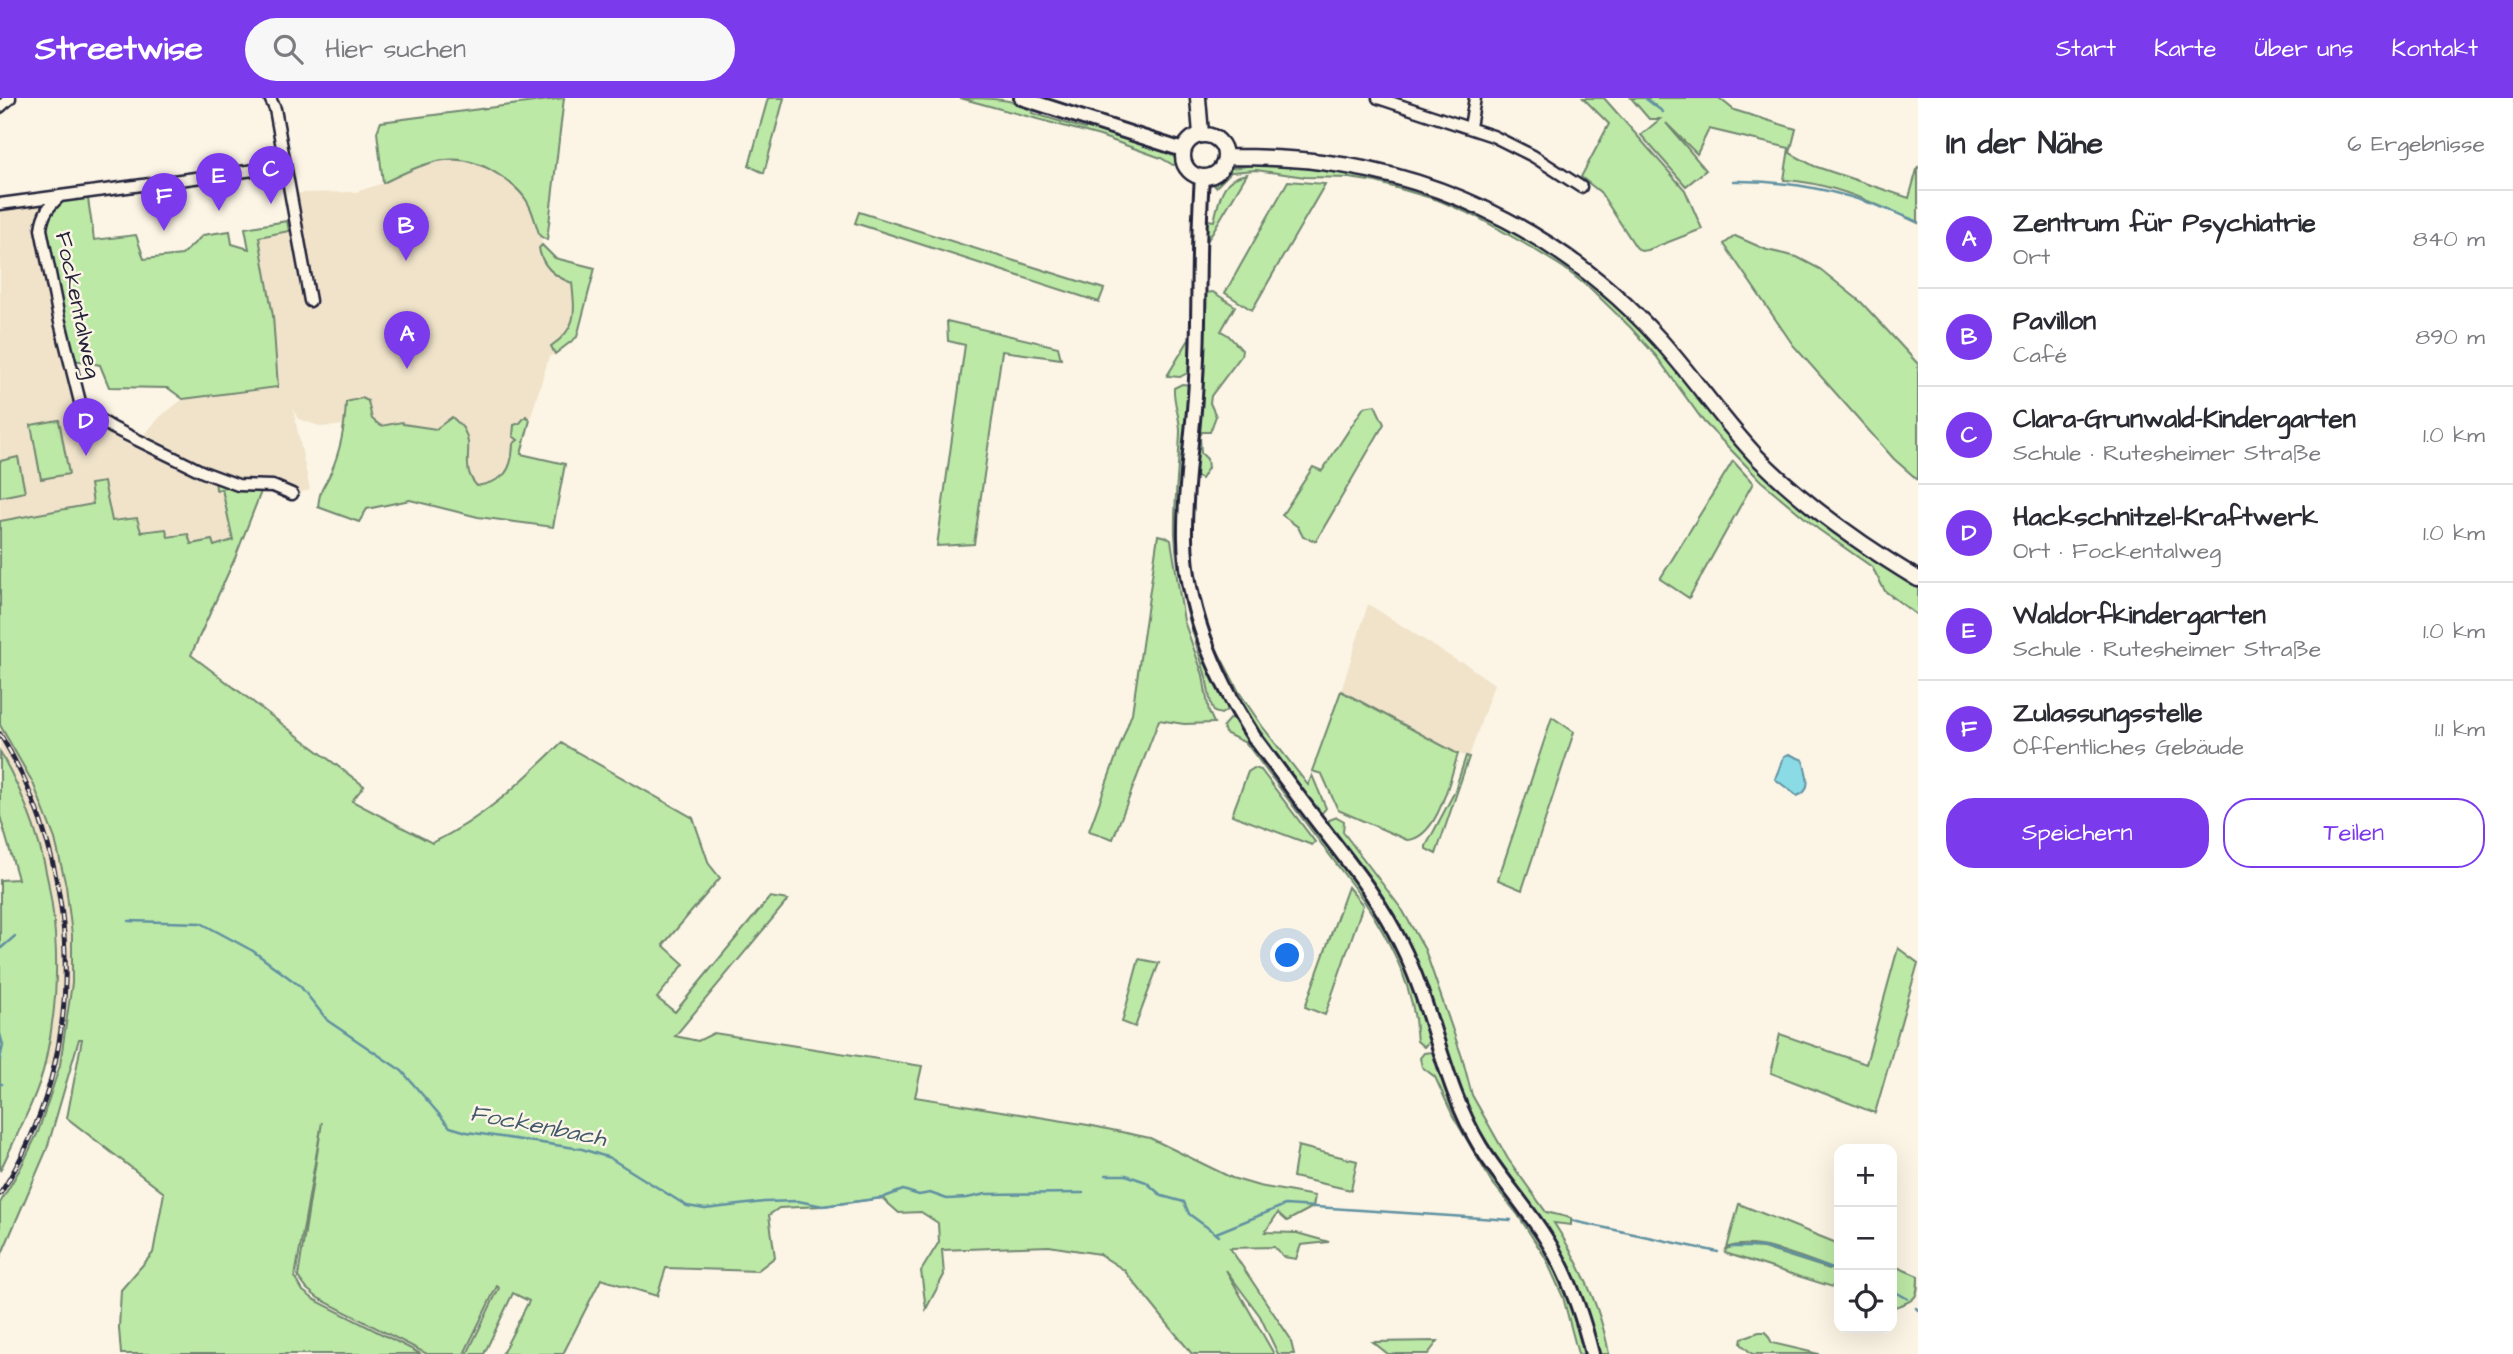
<!DOCTYPE html>
<html lang="de">
<meta charset="utf-8">
<style>
:root{--surface:#fff;--page:#f7f7f7;--text:#2b2b33;--muted:#7c7c81;--line:#e1e1e2;--accent:#7c3aed}
body{margin:0;font-family:"Architects Daughter",sans-serif;background:var(--page);color:var(--text)}
.controls{position:absolute;right:21px;bottom:21px;display:grid;overflow:hidden;border-radius:14px;box-shadow:0 7px 28px #0002}
.controls button{width:63px;height:63px;display:grid;place-items:center;padding:0;border:0;border-bottom:2px solid var(--line);background:var(--surface);color:var(--text);font:35px sans-serif}
.you{position:absolute;left:1288px;top:858px;width:24px;height:24px;margin:-18px;border:5px solid #fff;border-radius:50%;background:#1a73e8;box-shadow:0 0 0 10px #1a73e833}
.badge{display:grid;place-items:center;width:46px;height:46px;border-radius:50%;background:var(--accent);color:#fff;font-size:23px;font-weight:700}
.pin{position:absolute;translate:-50% -58px;filter:drop-shadow(0 2px 4px #0008)}
.pin::after{content:'';position:absolute;top:37px;width:24px;height:21px;background:inherit;clip-path:polygon(0 0,100% 0,50% 100%)}
.list{margin:0;padding:0;list-style:none}
h2{display:flex;justify-content:space-between;align-items:center;height:91px;margin:0;padding:0 28px;font-size:30px}
h2 small{font-size:23px;font-weight:400;color:var(--muted)}
.list li{display:grid;grid-template-columns:46px 1fr auto;gap:21px;align-items:center;box-sizing:border-box;height:98px;padding:0 28px;border-top:2px solid var(--line)}
.list b{display:block;font-size:26px;white-space:nowrap}
.list p{margin:0;font-size:23px;white-space:nowrap;color:var(--muted)}
.list em{font-size:23px;font-style:normal;color:var(--muted)}
.actions{display:flex;gap:14px;padding:21px 28px}
.actions a{flex:1;padding:16px 0;border:2px solid var(--accent);border-radius:28px;text-align:center;font-size:24px;color:var(--accent)}
.actions .main{background:var(--accent);color:#fff}
.icon{flex:none;width:38px;height:38px;fill:none;stroke:currentColor;stroke-width:2;stroke-linecap:round;stroke-linejoin:round}
.map{position:relative;flex:none;width:1918px;height:1256px;overflow:hidden}
header{display:flex;align-items:center;gap:42px;box-sizing:border-box;height:98px;padding:0 35px;background:var(--accent);color:#fff}
header strong{font-size:33px}
nav{display:flex;gap:38px;margin-inline-start:auto;font-size:24px}
.search{width:490px;height:63px;background:var(--page);display:flex;align-items:center;gap:18px;box-sizing:border-box;padding:0 24px;border-radius:38px;color:var(--muted);font-size:26px}
main{display:flex}
aside{flex:1;background:var(--surface)}
.map>svg:first-child{display:block}
.built{fill:#f0e3ca}
.green{fill:#bde9a6;stroke:#708670;stroke-width:2}
.water{fill:#8adbe5;stroke:#6091a1;stroke-width:2}
.lines{fill:none;stroke-linecap:round;stroke-linejoin:round}
.stream{stroke:#6091a1;stroke-width:2.5}
.minor-casing{stroke:#22223b;stroke-width:15}
.tertiary-casing{stroke:#22223b;stroke-width:18}
.secondary-casing{stroke:#22223b;stroke-width:19}
.minor{stroke:#fcf5e5;stroke-width:10}
.tertiary{stroke:#fcf5e5;stroke-width:12}
.secondary{stroke:#fcf5e5;stroke-width:14}
.rail-casing{stroke:#22223b;stroke-width:5}
.rail{stroke:#fcf5e5;stroke-width:2.5;stroke-dasharray:8;stroke-linecap:butt}
.labels{text-anchor:middle;dominant-baseline:central;stroke-width:5;stroke-linejoin:round;paint-order:stroke}
.street-label{font-size:23px;fill:#22223b;stroke:#fcf5e5}
.water-label{font-size:24px;font-style:italic;fill:#415a6e;stroke:#fcf5e5}
</style>
<header>
<strong>Streetwise</strong>
<div class="search"><svg class="icon" aria-label="search" viewBox="0 0 24 24"><circle cx="10" cy="10" r="6"/><path d="M15 15l6 6"/></svg>Hier suchen</div>
<nav><a>Start</a><a>Karte</a><a>Über uns</a><a>Kontakt</a></nav>
</header>
<main>
<div class="map">
<svg width="1918" height="1256" viewBox="0 0 1918 1256">
<rect width="100%" height="100%" fill="#fcf5e5"/>
<filter id="ink" filterUnits="userSpaceOnUse"><feTurbulence type="fractalNoise" baseFrequency=".0143" numOctaves="2"/><feDisplacementMap in="SourceGraphic" scale="14" xChannelSelector="R" yChannelSelector="G"/><feConvolveMatrix kernelMatrix="1 2 1 2 8 2 1 2 1" color-interpolation-filters="sRGB"/></filter>
<g filter="url(#ink)">
<path class="built" d="M455,61L489,70L513,86L529,106L540,138L542,147L539,150L565,183L573,185L575,196L572,230L563,240L551,248L555,256L549,259L530,322L526,318L518,342L513,347L512,366L497,384L455,392L346,304L345,327L322,329L298,321L293,311L310,392L292,396L273,388L222,391L233,442L213,448L212,443L191,446L188,436L168,439L140,434L112,423L108,404L0,423V106L60,98L49,107L80,304L138,343L161,318L183,301L278,289L273,218L259,138L298,131L293,95L356,94L383,85L418,68Z
M1368,506L1459,564H1463L1494,586L1469,659L1458,656L1341,593Z
M0,627L33,685L55,741L66,788L72,837V885L60,967H45L54,907L57,844L51,795L44,761L26,708L0,654Z"/>
<path class="green" d="M564,0L547,142L540,138C536,128 534,117 529,107C523,94 511,85 499,77C456,48 425,65 383,85L377,34L381,24Z
M768,0H784L764,75L749,68Z
M960,0C985,0 1008,0 1031,10L1032,15L1085,31L1087,25L1163,53L1173,58L1179,66L1173,67L1161,60L1100,38Z
M1583,0H1604L1685,92L1702,131L1648,152L1641,153L1636,149L1600,94L1581,79L1609,26Z
M1631,0H1719L1734,12L1796,31L1790,55L1814,68L1909,100L1918,68V125C1877,106 1830,84 1784,82L1789,50L1709,31L1697,56L1666,25L1706,72L1686,88L1641,37L1660,21H1649Z
M1260,66C1388,70 1509,112 1606,197C1658,243 1696,303 1742,354C1791,409 1855,453 1918,490V518L1885,493L1872,469L1818,431L1761,383L1704,324L1656,258L1630,229L1592,192L1564,170L1532,150L1477,119L1438,102L1376,84L1349,80L1305,79L1256,72L1231,74L1216,89L1213,86L1232,70Z
M1247,76L1206,145L1207,122L1214,123C1220,100 1221,80 1247,76Z
M1288,83L1325,86L1252,212L1225,195Z
M87,94L94,142L136,137L144,161L182,157L203,137L230,133L232,146L249,151L245,130L287,123L289,133L259,139L273,218L278,289L183,301L168,290L109,289L100,267L69,261L43,118L60,98Z
M859,114L1104,191L1099,204L855,125Z
M1735,138L1767,152L1797,159L1820,171L1861,204L1918,266V382L1894,361L1793,247L1724,146Z
M542,147L555,160L595,170L577,239L555,256L551,248C578,230 575,214 572,185C555,179 542,169 539,150Z
M1213,194L1235,208L1221,233L1228,237L1242,252L1241,258L1211,298L1210,305L1216,318L1210,334H1202L1200,338L1201,355L1207,361L1208,370L1201,381L1191,376L1202,284L1205,195Z
M947,223L1058,249L1061,261L1002,253L974,446L937,448L965,247L948,243Z
M1190,240L1189,274L1180,279L1167,278Z
M1182,286L1191,287L1181,452L1228,606L1227,612L1221,616L1214,614C1208,602 1209,586 1204,572C1190,527 1177,483 1175,436C1174,401 1179,367 1180,333C1180,319 1173,304 1174,290Z
M362,300L368,303L372,321L381,328L402,324L403,326L436,331L452,319C456,323 462,328 464,332C475,351 459,369 477,388C504,383 512,374 513,346L518,342L513,338L514,327L520,325L526,318L530,322L521,356L565,366L553,429L478,419L410,402L367,411L359,424L318,409C320,389 324,390 331,374C341,351 345,328 346,304Z
M1375,307L1384,326L1316,443L1303,439L1298,429L1282,417L1313,369L1322,373L1364,309Z
M59,322L69,376L41,381L31,327Z
M18,359L25,394L0,399V363Z
M1733,363L1753,385L1689,500L1660,481Z
M215,379L264,386L235,460L191,557L364,688L352,703L432,745C486,719 519,686 561,645L693,720L709,766L720,780L663,847L684,866L657,900L675,914L770,799L788,802L675,938L698,943L714,935L922,968L915,999L1088,1027L1150,1040L1232,1080L1259,1088L1315,1098L1313,1109L1287,1123L1278,1115L1265,1134L1297,1135L1329,1144L1301,1147L1296,1161L1284,1159L1274,1149L1230,1150L1290,1240L1294,1256H1278L1260,1218L1226,1172L1274,1256H1192L1124,1172L1099,1156L1049,1148L942,1152L944,1177L926,1211L921,1173L939,1144L938,1125L921,1114L899,1115L882,1100L823,1108L779,1110L769,1117L775,1159L757,1173L666,1170L657,1198L601,1181L563,1256H502L529,1203L513,1195L484,1256H467L499,1190L497,1188L464,1256H427L318,1200L307,1191L298,1179L322,1024L295,1179L303,1193L315,1202L421,1256H121L119,1230L121,1192L153,1155L164,1095L67,1020L82,941H79L47,1051L0,1160V1105L21,1069L38,1034L60,967L72,885V837L66,788L55,741L33,685L0,627V423L93,406L90,386L104,384L112,423L137,420L141,434L166,431L168,439L188,436L191,446L212,442L214,448L233,442L222,391L216,392Z
M1158,437L1166,439L1171,442L1184,523L1203,577L1209,614L1214,625L1184,626L1159,622L1113,741L1089,733L1132,615Z
M1215,548L1239,594L1262,628L1308,687L1312,677L1326,710L1322,715L1316,714L1252,628L1213,552Z
M1341,593L1458,656C1450,680 1438,741 1407,742L1338,712L1322,676L1312,673Z
M1552,619L1574,634L1522,792L1498,782Z
M1230,620L1236,621L1373,805L1408,871L1431,941L1424,949L1417,943C1416,936 1416,928 1415,921C1408,877 1388,840 1364,803L1246,645L1225,635L1223,628Z
M0,654C54,748 69,860 45,965C38,998 14,1042 0,1073V782L18,781L0,718Z
M1466,658L1469,659L1436,756L1426,751V748L1454,695Z
M1254,670L1261,672L1315,744L1312,747L1232,717L1248,674Z
M1337,719L1344,723L1343,734L1403,813L1425,852L1462,959L1472,997L1508,1061L1546,1114L1571,1120V1127L1554,1125C1579,1164 1601,1210 1609,1256H1597L1586,1213L1488,1050L1463,1003L1427,894L1329,730V722Z
M1348,789L1363,807L1325,917L1305,909Z
M1898,850L1918,865L1875,1015L1771,975L1780,936L1866,966Z
M1139,861L1159,865L1135,929L1122,924Z
M1432,954L1435,956L1443,980L1538,1137L1570,1195L1588,1256H1578L1563,1199L1545,1159L1518,1117L1491,1083L1453,1018L1435,979L1422,969L1420,960L1424,955Z
M1298,1048L1357,1063L1351,1092L1293,1079Z
M1739,1106L1839,1146V1173C1810,1163 1756,1138 1727,1150Z
M1734,1148L1763,1150L1839,1174V1191L1725,1155L1726,1151Z
M1892,1167L1918,1178C1918,1201 1917,1201 1895,1209L1892,1207Z
M1759,1234H1766L1772,1245L1819,1256C1796,1256 1774,1256 1752,1256L1741,1246L1742,1240Z
M1438,1243L1428,1256H1388L1373,1244Z"/>
<path class="water" d="M1789,656L1803,662C1806,675 1814,693 1797,698L1775,681L1784,658Z"/>
<g class="lines">
<path class="stream" d="M1645,0L1663,14
M1733,83C1799,82 1858,97 1918,124
M129,823L201,825L253,853L300,888L328,923L402,973L450,1029L467,1034L582,1051L610,1060L687,1108L705,1111L764,1104L798,1103L823,1108L882,1100L903,1092L919,1097L930,1095L947,1101L967,1100L986,1096L1083,1095
M0,851L15,838
M0,936L3,947L0,961
M0,986H2
M1106,1077H1126L1146,1084L1162,1098L1184,1104L1189,1116L1219,1138
M1573,1123L1718,1154
M1216,1135L1285,1107L1511,1122
M1731,1149H1763L1839,1173
M1892,1192L1908,1201
M1916,1210L1918,1212"/>
<defs>
<path id="minor" d="M270,0L275,11L310,203
M1378,0L1493,38L1533,58L1581,89
M0,9L10,0
M1470,29L1475,0
M60,98C49,108 43,115 41,131L59,220L80,304L93,318L113,330L203,374L238,387L273,388L292,396
M0,106L285,68"/>
<path id="tertiary" d="M1021,0L1183,52
M1202,79C1197,146 1200,214 1196,281C1194,334 1184,387 1185,440C1186,511 1216,580 1254,639C1278,671 1302,704 1327,736C1354,771 1382,806 1401,846C1434,911 1442,985 1480,1048C1499,1079 1525,1107 1545,1139C1568,1175 1582,1215 1592,1256"/>
<path id="secondary" d="M1198,0L1201,36
M1183 58a21 21 0 1 1 42 0a21 21 0 1 1-42 0Z
M1225,59C1257,59 1289,60 1321,64C1452,80 1571,143 1660,242C1694,280 1723,323 1758,360C1806,408 1860,446 1918,481"/>
</defs>
<use href="#minor" class="minor-casing"/>
<use href="#tertiary" class="tertiary-casing"/>
<use href="#secondary" class="secondary-casing"/>
<use href="#minor" class="minor"/>
<use href="#tertiary" class="tertiary"/>
<use href="#secondary" class="secondary"/>
<defs>
<path id="rail" d="M0,636C84,775 90,958 0,1096"/>
</defs>
<use href="#rail" class="rail-casing"/>
<use href="#rail" class="rail"/>
</g>
</g>
<g class="labels">
<g class="street-label">
<text transform="translate(78 207) rotate(78)">Fockentalweg</text>
</g>
<g class="water-label">
<text transform="translate(538 1028) rotate(11)">Fockenbach</text>
</g>
</g>
</svg>
<div class="controls">
<button>+</button>
<button>−</button>
<button><svg class="icon" aria-label="locate" viewBox="0 0 24 24"><circle cx="12" cy="12" r="6"/><path d="M12 2v4M12 18v4M2 12h4M18 12h4"/></svg></button>
</div>
<div class="you"></div>
<div class="pin badge" style="left:407px;top:271px">A</div>
<div class="pin badge" style="left:406px;top:163px">B</div>
<div class="pin badge" style="left:271px;top:106px">C</div>
<div class="pin badge" style="left:86px;top:358px">D</div>
<div class="pin badge" style="left:219px;top:113px">E</div>
<div class="pin badge" style="left:164px;top:133px">F</div>
</div>
<aside>
<h2>In der Nähe<small>6 Ergebnisse</small></h2>
<ul class="list">
<li><span class="badge">A</span><div><b>Zentrum für Psychiatrie</b><p>Ort</p></div><em>840 m</em></li>
<li><span class="badge">B</span><div><b>Pavillon</b><p>Café</p></div><em>890 m</em></li>
<li><span class="badge">C</span><div><b>Clara-Grunwald-Kindergarten</b><p>Schule · Rutesheimer Straße</p></div><em>1.0 km</em></li>
<li><span class="badge">D</span><div><b>Hackschnitzel-Kraftwerk</b><p>Ort · Fockentalweg</p></div><em>1.0 km</em></li>
<li><span class="badge">E</span><div><b>Waldorfkindergarten</b><p>Schule · Rutesheimer Straße</p></div><em>1.0 km</em></li>
<li><span class="badge">F</span><div><b>Zulassungsstelle</b><p>Öffentliches Gebäude</p></div><em>1.1 km</em></li>
</ul>
<div class="actions"><a class="main">Speichern</a><a>Teilen</a></div>
</aside>
</main>
